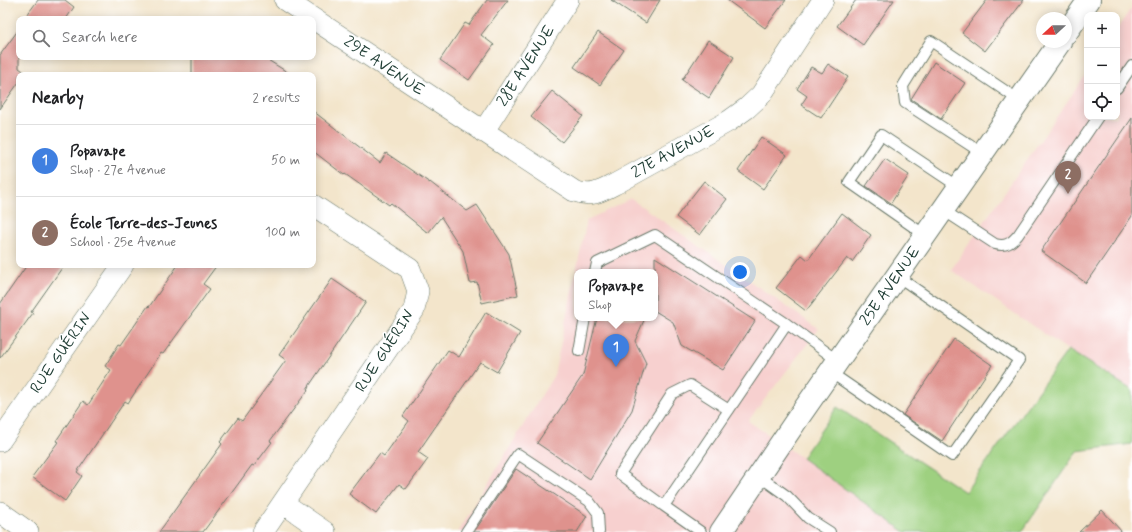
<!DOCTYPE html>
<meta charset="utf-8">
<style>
:root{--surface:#fff;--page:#f6f6f6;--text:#202124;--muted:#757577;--line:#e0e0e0;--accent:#2563eb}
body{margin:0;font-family:Mynerve,sans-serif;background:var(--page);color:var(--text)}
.controls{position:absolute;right:12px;top:12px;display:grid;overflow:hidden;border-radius:8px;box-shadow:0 2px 10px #0003}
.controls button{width:36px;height:36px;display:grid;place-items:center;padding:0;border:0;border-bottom:1px solid var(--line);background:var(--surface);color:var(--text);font:20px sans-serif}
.compass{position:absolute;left:1036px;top:12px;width:36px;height:36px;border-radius:50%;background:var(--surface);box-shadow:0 2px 10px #0003;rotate:249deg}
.you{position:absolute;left:740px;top:272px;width:14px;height:14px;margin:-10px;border:3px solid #fff;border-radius:50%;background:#1a73e8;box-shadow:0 0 0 6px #1a73e833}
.badge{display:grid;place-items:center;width:26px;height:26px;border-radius:50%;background:var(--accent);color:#fff;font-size:13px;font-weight:700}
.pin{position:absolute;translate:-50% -33px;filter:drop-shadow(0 1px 2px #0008)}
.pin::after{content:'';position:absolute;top:21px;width:14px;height:12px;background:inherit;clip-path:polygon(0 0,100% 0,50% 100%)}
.popup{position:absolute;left:574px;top:269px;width:84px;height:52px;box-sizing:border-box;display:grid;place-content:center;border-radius:8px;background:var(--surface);filter:drop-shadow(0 1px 3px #0005);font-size:13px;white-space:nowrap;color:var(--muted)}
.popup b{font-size:15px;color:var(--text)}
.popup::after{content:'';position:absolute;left:50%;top:100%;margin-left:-8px;border:8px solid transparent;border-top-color:var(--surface)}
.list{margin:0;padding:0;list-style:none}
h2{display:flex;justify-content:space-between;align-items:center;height:52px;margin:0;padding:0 16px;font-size:17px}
h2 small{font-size:13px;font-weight:400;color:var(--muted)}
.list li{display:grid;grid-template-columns:26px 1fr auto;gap:12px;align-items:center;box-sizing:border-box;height:72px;padding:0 16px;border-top:1px solid var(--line)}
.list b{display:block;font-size:15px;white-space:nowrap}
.list p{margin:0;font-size:13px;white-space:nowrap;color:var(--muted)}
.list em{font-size:13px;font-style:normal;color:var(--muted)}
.icon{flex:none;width:22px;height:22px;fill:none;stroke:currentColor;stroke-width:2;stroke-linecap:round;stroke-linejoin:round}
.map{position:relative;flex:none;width:1132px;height:532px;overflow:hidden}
.search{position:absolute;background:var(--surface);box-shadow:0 2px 10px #0003;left:16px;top:16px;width:300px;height:44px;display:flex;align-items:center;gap:10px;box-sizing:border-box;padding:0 14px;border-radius:8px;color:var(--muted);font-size:15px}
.panel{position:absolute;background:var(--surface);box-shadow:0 2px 10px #0003;left:16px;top:72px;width:300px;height:196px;border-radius:8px}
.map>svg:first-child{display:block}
.built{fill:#f7d0cf;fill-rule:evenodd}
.green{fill:#9ed080;stroke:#5e865a}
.building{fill:#df928d}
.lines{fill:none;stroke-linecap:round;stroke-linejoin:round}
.service-casing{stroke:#697869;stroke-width:12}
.minor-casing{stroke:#697869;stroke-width:22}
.tertiary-casing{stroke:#697869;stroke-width:24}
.service{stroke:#fff;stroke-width:10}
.minor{stroke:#fff;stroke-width:21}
.tertiary{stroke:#fff;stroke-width:22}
.labels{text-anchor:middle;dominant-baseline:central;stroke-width:3;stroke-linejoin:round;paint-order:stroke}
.street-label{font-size:16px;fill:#1f3d34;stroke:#fff}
</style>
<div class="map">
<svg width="1132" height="532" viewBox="0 0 1132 532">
<rect width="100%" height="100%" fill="#fff"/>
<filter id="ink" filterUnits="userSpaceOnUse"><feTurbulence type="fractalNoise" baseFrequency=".025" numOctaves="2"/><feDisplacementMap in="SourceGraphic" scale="8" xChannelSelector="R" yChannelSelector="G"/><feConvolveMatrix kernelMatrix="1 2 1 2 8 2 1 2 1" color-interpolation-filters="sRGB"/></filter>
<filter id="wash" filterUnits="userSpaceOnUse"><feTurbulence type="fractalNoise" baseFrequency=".012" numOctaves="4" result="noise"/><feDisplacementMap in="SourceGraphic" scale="16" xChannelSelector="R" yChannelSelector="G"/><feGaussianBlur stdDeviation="0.9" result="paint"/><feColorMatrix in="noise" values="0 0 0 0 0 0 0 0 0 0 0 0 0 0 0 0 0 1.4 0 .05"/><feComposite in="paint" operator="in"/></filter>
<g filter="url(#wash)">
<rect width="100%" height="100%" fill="#f3e5cb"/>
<path class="built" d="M1132,7V390L1068,350L951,270L1087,73V117H1117V29Z
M631,199L819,329L748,421L802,458L905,532H458L554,375L587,220ZM577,272H655V318H577Z"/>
<path class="green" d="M1068,350L1132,390V444L1077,451L1022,532H905L802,458L837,407L965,492Z"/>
<g id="blocks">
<path class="building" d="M38,0H65L74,7L66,19H24Z
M487,0H508L481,35L494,45L469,80L440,60L465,23L469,25Z
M611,0H660L646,23Z
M727,0H786L765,28Z
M856,0H894L863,45L837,26Z
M987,0H1024L985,51L962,33Z
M19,29V68L26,73L24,75H19V82L0,109V55Z
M598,32L624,50L600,85L574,67Z
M708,40L734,57L709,98L682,80Z
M192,57H263L292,75H192Z
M934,62L965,83L941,119L911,99Z
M828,64L848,77L821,118L801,105L807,96L797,89L811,67L822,73Z
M552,91L583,116L562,142L531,117Z
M313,111L380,163L386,153L430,183V182L467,211L477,205L509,254L518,295L482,303L477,282L470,283L463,251L441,217L428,233L391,203L389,205L345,174L344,175L313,151Z
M1132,118V216L1086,283L1041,251Z
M761,137L787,155L763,189L738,171Z
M885,159L909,175L891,203L866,186Z
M704,181L727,199L700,235L676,217Z
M842,213L871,235L852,262L847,258L806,311L776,288L802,255L808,260Z
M655,257L755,321L723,370L682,346L673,322L655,311Z
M27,265H64L31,312L33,313L0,358V304Z
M178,265H217L203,284L210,289L163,354L161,353L128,403L125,401L77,472L82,476L65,501L32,477L58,442L56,441L83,401L88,405L111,370L105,366L119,344L121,345L148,306L149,307Z
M332,279L366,302L307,389L308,390L270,441L272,442L254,466L252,465L203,532H159L222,444L220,442L238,418L242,421L286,360L279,355Z
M486,312L520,333L497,372L480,362L418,452L428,459L406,489L399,484L376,514L349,494L380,453L384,456L409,421L403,416L448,350L459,357Z
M597,318H645L635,341L646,363L632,410L590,479L537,443L583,375Z
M954,339L992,365L942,441L903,415Z
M516,469L587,516L577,532H474Z
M1102,510L1122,532H1079Z"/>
</g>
</g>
<g filter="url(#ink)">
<use href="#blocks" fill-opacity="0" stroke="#697869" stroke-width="1"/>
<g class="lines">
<defs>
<path id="service" d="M1117,88L1132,66
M982,153L905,103L903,86L931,41L1019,100
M943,210L995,244C1006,247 1011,243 1018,235L1098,117
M925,235L849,182L881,135L959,187
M595,272L597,263L655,235L787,324
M579,351L585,318
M830,372L952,456L1019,360L897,276
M759,476L787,496L808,518L830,532
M664,506L620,474L672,394L690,385L729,410
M466,532L518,454L589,501L598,513L599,532
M701,532L664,506L787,324L838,361"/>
<path id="minor" d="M285,0L574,191C593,198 603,190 619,182L729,121L747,108L761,95L823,0
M483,132L568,0
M0,441L123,265
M283,503L325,532
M0,512L28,532
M263,532L414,310L418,291L410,269L313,205"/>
<path id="tertiary" d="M1066,33L1089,0
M721,532L798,418L1060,42"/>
</defs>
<use href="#service" class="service-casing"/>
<use href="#minor" class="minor-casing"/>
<use href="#tertiary" class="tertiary-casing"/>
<use href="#service" class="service"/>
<use href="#minor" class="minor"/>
<use href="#tertiary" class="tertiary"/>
</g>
</g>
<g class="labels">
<g class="street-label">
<text transform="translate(384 66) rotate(34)">29E AVENUE</text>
<text transform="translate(526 66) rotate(-57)">28E AVENUE</text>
<text transform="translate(673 152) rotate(-29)">27E AVENUE</text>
<text transform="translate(890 286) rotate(-55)">25E AVENUE</text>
<text transform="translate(385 351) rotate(-57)">RUE GUÉRIN</text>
<text transform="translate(61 353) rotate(-55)">RUE GUÉRIN</text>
</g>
</g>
</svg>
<div class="controls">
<button>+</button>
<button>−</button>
<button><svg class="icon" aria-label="locate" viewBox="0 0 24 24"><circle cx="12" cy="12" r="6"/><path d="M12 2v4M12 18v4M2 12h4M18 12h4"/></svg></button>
</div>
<svg class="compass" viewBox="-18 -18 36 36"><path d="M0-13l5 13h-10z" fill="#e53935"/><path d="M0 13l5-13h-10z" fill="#757577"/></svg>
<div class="you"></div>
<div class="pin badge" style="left:616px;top:367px;background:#3f7fe0">1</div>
<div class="popup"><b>Popavape</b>Shop</div>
<div class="pin badge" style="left:1068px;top:194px;background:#8d6e63">2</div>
<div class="search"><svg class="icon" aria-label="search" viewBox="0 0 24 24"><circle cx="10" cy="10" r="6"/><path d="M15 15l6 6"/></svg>Search here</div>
<section class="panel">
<h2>Nearby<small>2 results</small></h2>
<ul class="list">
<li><span class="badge" style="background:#3f7fe0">1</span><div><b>Popavape</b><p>Shop · 27e Avenue</p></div><em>50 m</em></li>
<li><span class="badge" style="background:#8d6e63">2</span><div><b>École Terre-des-Jeunes</b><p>School · 25e Avenue</p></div><em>100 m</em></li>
</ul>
</section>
</div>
